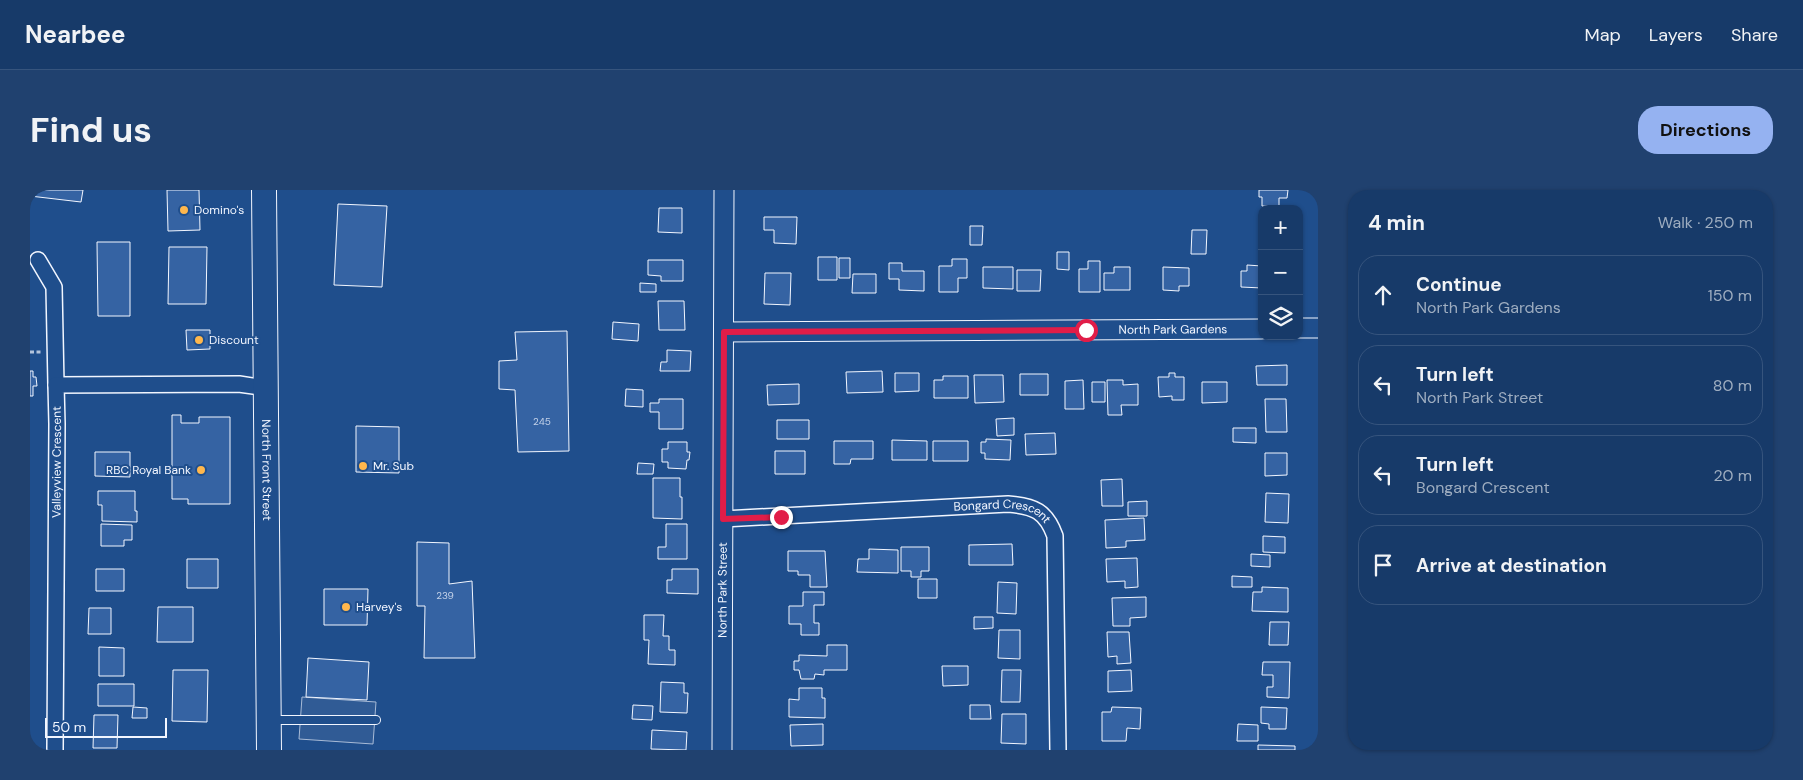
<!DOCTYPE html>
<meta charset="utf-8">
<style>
:root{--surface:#173a69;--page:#20416f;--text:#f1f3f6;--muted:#9eadc0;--line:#36547d;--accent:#95b2f1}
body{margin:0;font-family:"DM Sans",sans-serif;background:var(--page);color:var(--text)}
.controls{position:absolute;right:15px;top:15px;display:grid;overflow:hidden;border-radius:10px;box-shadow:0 1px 4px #0004}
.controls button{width:45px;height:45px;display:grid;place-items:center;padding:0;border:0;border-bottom:1px solid var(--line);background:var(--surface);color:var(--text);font:25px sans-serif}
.scale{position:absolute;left:15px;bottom:12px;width:122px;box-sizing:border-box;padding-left:5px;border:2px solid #f2f6ff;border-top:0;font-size:14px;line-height:18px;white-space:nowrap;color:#f2f6ff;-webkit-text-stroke:4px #1f4e8c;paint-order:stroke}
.stop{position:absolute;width:15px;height:15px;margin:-11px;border:4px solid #e11d48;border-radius:50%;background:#fff}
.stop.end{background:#e11d48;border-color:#fff;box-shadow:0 1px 5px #0008}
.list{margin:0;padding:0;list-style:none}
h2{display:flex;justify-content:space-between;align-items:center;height:65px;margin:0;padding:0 20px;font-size:21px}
h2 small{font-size:16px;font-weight:400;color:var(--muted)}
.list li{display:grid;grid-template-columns:32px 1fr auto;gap:15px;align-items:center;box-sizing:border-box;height:80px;margin:0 10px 10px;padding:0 10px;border:1px solid var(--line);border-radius:20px}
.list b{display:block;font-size:19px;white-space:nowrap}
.list p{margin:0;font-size:16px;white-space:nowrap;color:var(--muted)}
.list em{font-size:16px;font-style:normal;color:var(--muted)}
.icon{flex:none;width:28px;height:28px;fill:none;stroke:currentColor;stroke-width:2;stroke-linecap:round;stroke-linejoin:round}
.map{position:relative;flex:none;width:1288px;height:560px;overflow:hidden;border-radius:20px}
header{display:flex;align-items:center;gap:30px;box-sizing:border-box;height:70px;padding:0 25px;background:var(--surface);border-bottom:1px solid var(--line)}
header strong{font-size:24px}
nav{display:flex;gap:28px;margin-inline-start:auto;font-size:18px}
.intro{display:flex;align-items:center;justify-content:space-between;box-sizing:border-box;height:120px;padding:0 30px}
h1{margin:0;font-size:35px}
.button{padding:12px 22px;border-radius:20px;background:var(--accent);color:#111;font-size:18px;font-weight:700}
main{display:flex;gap:30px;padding:0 30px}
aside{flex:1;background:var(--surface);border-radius:20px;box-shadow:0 1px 4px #0004}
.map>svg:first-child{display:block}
.parking{fill:#305b95;stroke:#a8bbd7}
.building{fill:#3563a3;stroke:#f2f6ff}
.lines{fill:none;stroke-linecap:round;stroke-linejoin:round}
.service-casing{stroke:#f2f6ff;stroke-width:10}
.minor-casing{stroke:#f2f6ff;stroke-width:18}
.tertiary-casing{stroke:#f2f6ff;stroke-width:21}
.primary-casing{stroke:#f2f6ff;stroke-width:26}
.path{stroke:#b3c4dc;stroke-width:3;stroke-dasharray:4 2.5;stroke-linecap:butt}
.service{stroke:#1f4e8c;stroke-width:8}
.minor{stroke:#1f4e8c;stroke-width:15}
.tertiary{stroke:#1f4e8c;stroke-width:19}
.primary{stroke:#1f4e8c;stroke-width:24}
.route{stroke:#e11d48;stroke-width:6}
.poi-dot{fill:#ffb74d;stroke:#1f4e8c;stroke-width:2}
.labels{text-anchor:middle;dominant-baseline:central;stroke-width:4;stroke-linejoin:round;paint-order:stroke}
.number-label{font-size:10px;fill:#c3d1e8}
.poi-label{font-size:12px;fill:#f2f6ff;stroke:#1f4e8c;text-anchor:start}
.street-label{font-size:12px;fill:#f2f6ff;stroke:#1f4e8c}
</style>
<header>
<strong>Nearbee</strong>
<nav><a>Map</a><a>Layers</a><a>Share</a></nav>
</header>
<div class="intro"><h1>Find us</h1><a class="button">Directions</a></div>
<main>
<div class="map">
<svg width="1288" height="560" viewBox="0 0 1288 560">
<rect width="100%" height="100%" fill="#1f4e8c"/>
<path class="parking" d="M272,507L346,512L343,554L269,549Z"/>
<path class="building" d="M0,0H53L51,12L0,6Z
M137,0H169L170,40L138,41Z
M1229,0H1258L1257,8H1249V16H1232V7H1229Z
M308,14L357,16L352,97L304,95Z
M629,18H652V43L628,42Z
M734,27H767L766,54L744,53V40H734Z
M940,36H953L952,55H940Z
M1162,40H1177L1176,64H1161Z
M67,52H100V126H68Z
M139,57H177L176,114H138Z
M1027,62H1039V80L1027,79Z
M788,67H807V90H788Z
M809,68H820V88H809Z
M922,69H937V88H928V102H909V76H922Z
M618,70H653V91H631V86L618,85Z
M1058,71H1070V102H1049V79H1058Z
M859,73H872V81H894V101L869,100V89H859Z
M1217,75L1232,76V98L1211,97V81H1217Z
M953,77H983V99L953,98Z
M1084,77H1100V100H1074V83H1084Z
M1133,77L1159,78V96H1149V101L1133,100Z
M987,80H1011L1010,101H987Z
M735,83H761L760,115L734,114Z
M823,84H846V103H822Z
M610,93L626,94V102H610Z
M628,111H654L655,140H629Z
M583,132L609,134L608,151L582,149Z
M156,140H180V159L157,160Z
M537,141L539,261L488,262L485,200L469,199V171L487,170L485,142Z
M637,160L661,161L660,181H630L631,172H637Z
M1257,175V195H1227L1226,176Z
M0,181H3V187H6L7,196H3V206H0Z
M852,181L853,202L817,203L816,182Z
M865,183H889V201L865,202Z
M1139,183H1145V187H1154V210H1142V206L1129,207L1128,187H1139Z
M990,184H1018V205H990Z
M944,185H973L974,212L945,213Z
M913,186H938V208H904V190H913Z
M1053,190L1054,219H1035V191Z
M1077,190H1093V195L1108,194V215H1091L1092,225H1078Z
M1062,192H1075V212H1062Z
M1172,192H1197V212L1172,213Z
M769,194V214L738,215L737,195Z
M596,199L613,200V217L595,216Z
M629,209H653V239H629V222H620V213H629Z
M1235,209H1256L1257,242H1236Z
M142,225H151V233H169V227H200V314H158V309H142Z
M984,228V245L967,246L966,229Z
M747,230H779V249H747Z
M326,236L369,237V283L326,282Z
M1203,238H1226V253L1203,252Z
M1025,243L1026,264L996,265L995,244Z
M956,249L981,250L980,270L955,269V263H951V252H956Z
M862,250L897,251V270H862Z
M804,251H843V269H821L820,274H804Z
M903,251H938V271H903Z
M638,252H657V262H660L659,270H657L656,279L638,278V272H632V259H638Z
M745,261H775V284H745Z
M65,262H100V287L65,286Z
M1235,263H1257V285L1235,286Z
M608,273L624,274L623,284H607Z
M623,288H650V307H652V329L623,328Z
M1092,289L1093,316H1072L1071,290Z
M68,301H105V321H107V332L72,331V315H68Z
M1236,303L1259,304L1258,333L1235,332Z
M1117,311V326H1098V312Z
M1114,328L1115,350L1096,351V357L1076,358L1075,330Z
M71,334L102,335V350H94V356H71Z
M636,334H657V369H628V357H636Z
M1233,346L1255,347V363L1233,362Z
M387,352L419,353V394L442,391L445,468H394L395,416H387Z
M982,354L983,375H939V355Z
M871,357H899V381H891V387H881V381H871Z
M839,359L868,360V383L827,382L828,369H839Z
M758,361H795L797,397H780V385H768V381H758Z
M1221,364L1240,365V377L1221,376Z
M1107,368L1108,397L1095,398V391L1077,392L1076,369Z
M157,369H188V398H157Z
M66,379H94V401H66Z
M642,379H668V404L637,403V390H642Z
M1202,386L1222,387V397H1202Z
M888,389H907V408H888Z
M968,392L987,393L986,424L967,423Z
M1232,397L1258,398V422L1222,421L1223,402H1232Z
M294,399H338L337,435H294Z
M773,402H794V415H784V433H789V445H771V434H759V416H773Z
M1116,407V427L1100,428V436H1083L1082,408Z
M128,417H163V452H127Z
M59,418H81V444H58Z
M614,425H634L633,446H639V460H645V475L618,474L619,450H614Z
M944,427H963V438L944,439Z
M1240,432H1259L1258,455H1239Z
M969,440H990V469L968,468Z
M1077,442H1099L1101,473L1087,474V466L1078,467Z
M797,455H817V480H794V485L785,484L784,489H771L769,480H764V471H769V465L797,466Z
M69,457L94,458V486H69Z
M278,468L339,472L337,510L276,507Z
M1233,472H1260L1259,508L1237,507V497H1243V485H1232Z
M912,476H938V495L913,496Z
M143,480H178L177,532L142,531Z
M972,480H991L990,512H971Z
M1101,480L1102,501L1078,502V481Z
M631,492L654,493V503H658L657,523L630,522Z
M68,494H104V516H68Z
M769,498H792V508H795V528L759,527V509L769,510Z
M603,515L623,516L622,530L602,529Z
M940,515H960L961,529H940Z
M103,517L117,518V528H102Z
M1082,517L1111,518L1110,539L1097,538L1096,551H1072V522H1081Z
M1231,517L1257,518L1256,539H1239V534L1231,533Z
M972,524H996V554L971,553Z
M64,525H88L87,558H63Z
M793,534V555L761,556L760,535Z
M1208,534L1228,535V551H1207Z
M622,540L657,542L656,560L621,559Z
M1228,555L1265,556V560H1228Z"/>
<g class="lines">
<defs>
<path id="service" d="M241,530H346"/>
<g id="minor">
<path d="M8,70L24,97L26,195"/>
<path id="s1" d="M693,329L978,314C1004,316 1016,321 1025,346L1028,560"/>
<path id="s2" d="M25,560L27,234L26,195L209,194L236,198"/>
</g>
<g id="tertiary">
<path d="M1269,138H1288"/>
<path id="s3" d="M694,142L1232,139"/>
<path id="s4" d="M692,560L694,0"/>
</g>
<g id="primary">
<path id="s5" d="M234,0L239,560"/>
</g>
</defs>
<use href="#service" class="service-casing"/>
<use href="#minor" class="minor-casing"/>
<use href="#tertiary" class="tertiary-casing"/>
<use href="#primary" class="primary-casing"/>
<path class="path" d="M0,162H12"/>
<use href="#service" class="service"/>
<use href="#minor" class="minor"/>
<use href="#tertiary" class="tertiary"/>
<use href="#primary" class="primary"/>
</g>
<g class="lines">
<path class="route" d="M751,327L693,329L694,142L1056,140"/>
</g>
<g class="poi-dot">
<circle cx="154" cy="20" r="5"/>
<circle cx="169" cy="150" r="5"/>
<circle cx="333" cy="276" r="5"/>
<circle cx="171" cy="280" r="5"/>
<circle cx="316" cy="417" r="5"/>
</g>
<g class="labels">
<g class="number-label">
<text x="512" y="231">245</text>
<text x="415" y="405">239</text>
</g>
<g class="poi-label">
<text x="164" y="20">Domino's</text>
<text x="179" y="150">Discount</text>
<text x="343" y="276">Mr. Sub</text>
<text x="161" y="280" text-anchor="end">RBC Royal Bank</text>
<text x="326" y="417">Harvey's</text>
</g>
<g class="street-label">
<text stroke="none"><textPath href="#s3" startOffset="449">North Park Gardens</textPath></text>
<text stroke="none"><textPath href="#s2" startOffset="288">Valleyview Crescent</textPath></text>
<text stroke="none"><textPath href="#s5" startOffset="280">North Front Street</textPath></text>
<text stroke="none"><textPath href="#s1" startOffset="281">Bongard Crescent</textPath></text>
<text stroke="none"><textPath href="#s4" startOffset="160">North Park Street</textPath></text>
</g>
</g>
</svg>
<div class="controls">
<button>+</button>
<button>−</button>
<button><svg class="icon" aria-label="layers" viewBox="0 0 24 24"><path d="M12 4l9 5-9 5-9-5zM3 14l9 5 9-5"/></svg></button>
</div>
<div class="scale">50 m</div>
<div class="stop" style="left:1056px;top:140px"></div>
<div class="stop end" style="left:751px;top:327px"></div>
</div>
<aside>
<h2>4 min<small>Walk · 250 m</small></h2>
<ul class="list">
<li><svg class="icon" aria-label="ahead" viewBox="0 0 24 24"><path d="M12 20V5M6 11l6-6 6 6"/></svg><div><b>Continue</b><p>North Park Gardens</p></div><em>150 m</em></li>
<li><svg class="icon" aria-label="left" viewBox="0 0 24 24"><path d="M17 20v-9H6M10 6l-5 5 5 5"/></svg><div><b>Turn left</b><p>North Park Street</p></div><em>80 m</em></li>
<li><svg class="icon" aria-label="left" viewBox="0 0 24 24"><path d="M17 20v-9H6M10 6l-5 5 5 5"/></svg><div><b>Turn left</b><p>Bongard Crescent</p></div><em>20 m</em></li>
<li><svg class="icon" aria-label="arrive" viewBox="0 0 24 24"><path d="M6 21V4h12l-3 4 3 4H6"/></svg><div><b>Arrive at destination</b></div></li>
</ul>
</aside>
</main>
